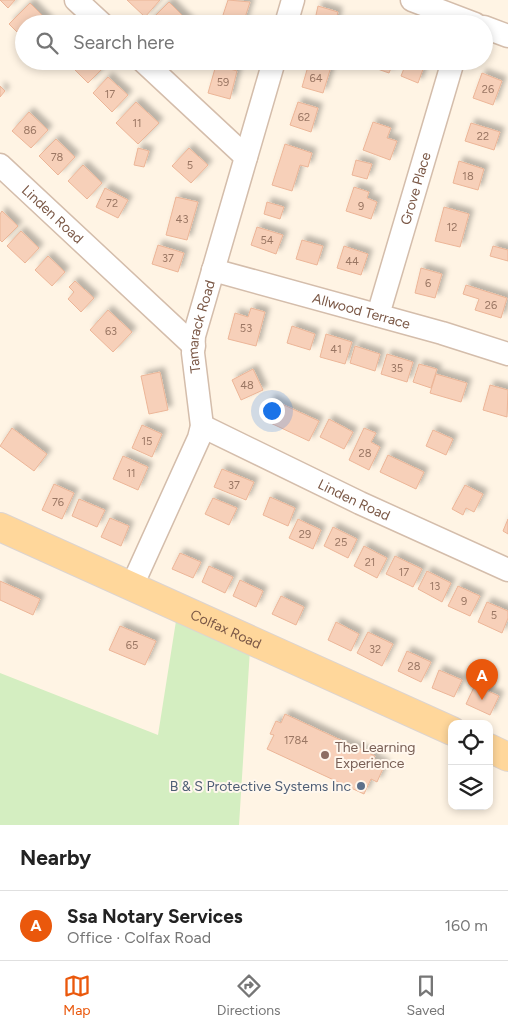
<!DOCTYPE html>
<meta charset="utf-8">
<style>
:root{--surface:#fff;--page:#f2f2f2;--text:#222;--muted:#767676;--line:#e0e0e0;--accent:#ea580c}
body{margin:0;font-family:Figtree,sans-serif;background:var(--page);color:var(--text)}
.controls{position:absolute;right:15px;bottom:15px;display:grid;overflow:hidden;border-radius:10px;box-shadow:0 2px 8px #0003}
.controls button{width:45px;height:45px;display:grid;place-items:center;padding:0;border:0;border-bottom:1px solid var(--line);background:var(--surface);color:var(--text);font:25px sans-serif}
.you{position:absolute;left:271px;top:410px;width:18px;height:18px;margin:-12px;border:4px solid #fff;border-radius:50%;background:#1a73e8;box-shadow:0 0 0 8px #1a73e833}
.badge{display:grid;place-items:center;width:32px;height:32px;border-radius:50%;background:var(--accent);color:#fff;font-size:16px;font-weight:700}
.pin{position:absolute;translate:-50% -41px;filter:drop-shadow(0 1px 2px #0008)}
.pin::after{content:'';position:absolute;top:26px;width:18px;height:15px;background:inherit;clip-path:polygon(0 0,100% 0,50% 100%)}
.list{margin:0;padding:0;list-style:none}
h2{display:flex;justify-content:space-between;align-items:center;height:65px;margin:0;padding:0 20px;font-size:21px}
h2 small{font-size:16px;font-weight:400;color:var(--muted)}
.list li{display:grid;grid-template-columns:32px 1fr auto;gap:15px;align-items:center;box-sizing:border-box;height:70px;padding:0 20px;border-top:1px solid var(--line)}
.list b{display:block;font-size:19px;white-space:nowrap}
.list p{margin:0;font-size:16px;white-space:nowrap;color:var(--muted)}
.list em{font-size:16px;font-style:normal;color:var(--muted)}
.icon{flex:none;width:28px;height:28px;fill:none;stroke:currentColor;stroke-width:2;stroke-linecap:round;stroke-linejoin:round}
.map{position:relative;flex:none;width:508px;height:825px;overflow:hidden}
.search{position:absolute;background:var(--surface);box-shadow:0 2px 8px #0003;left:15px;right:15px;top:15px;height:55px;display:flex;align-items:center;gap:12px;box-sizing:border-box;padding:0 18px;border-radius:28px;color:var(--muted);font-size:19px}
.sheet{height:135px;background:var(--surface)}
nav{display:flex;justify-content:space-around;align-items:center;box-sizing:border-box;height:70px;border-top:1px solid var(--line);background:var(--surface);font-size:14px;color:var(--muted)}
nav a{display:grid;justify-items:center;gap:2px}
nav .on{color:var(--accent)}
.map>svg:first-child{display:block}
.green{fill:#d4eec1}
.building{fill:#f7d0b9;stroke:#ecb597;filter:url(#shadow)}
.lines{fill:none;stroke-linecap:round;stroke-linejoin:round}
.minor-casing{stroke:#d4bdab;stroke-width:25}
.major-casing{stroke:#ddd4cf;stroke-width:30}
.minor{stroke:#fff;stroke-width:22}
.major{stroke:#ffd79b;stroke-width:28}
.education-dot{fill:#8d6e63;stroke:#fff7ed;stroke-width:2}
.service-dot{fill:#5c6f8a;stroke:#fff7ed;stroke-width:2}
.labels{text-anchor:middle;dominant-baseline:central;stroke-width:4;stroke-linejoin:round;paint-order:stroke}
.number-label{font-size:11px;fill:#9a7663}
.street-label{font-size:14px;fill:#7b5846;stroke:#fff7ed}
.education-label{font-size:14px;fill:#785e54;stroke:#fff7ed;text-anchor:start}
.service-label{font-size:14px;fill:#4e5e75;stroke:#fff7ed;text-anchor:end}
</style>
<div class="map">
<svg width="508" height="825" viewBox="0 0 508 825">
<defs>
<filter id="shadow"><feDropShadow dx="4.5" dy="-4.5" stdDeviation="2.5" flood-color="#0004"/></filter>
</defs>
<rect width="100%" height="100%" fill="#fff4e4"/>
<path class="green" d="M176,621L250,649L239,825H0V673L158,735Z"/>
<path class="building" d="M0,0H15L8,8Z
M127,0H160L145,17Z
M228,0L250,2L243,24L221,21Z
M169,2L191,24H151L149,22Z
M30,3L49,22L47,24H24V27L17,32L9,24Z
M318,6L338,12L335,24H314Z
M77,61H95L102,69L88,83L72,67Z
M371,61H394L389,73L369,66Z
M407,61H426L418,83L401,76Z
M309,63L330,70L323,93L302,87Z
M216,65L237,71L230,99L208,93Z
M482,73L502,81L493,105L473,98Z
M108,77L128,95L112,112L93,93Z
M0,86L5,91L0,97Z
M136,102L159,123L138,144L116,123Z
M298,102L318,108L311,132L290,125Z
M29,112L48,130L31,148L12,131Z
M373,122L391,128L387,138L397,141L390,160L363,150Z
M471,123L500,132L494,150L465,141Z
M56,139L75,157L58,175L39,156Z
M285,144L312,153L308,167L300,165L292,191L272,185Z
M138,148L149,151L144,167L134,165Z
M189,148L208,165L191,183L172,166Z
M356,160L372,164L367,179L352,175Z
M459,161L484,169L478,190L453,183Z
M83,165L102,183L87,199L68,181Z
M354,187L369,192L367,198L377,202L371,219L346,211Z
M105,188L128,200L118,218L96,207Z
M176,197L198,202L187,240L166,235Z
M267,202L284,207L280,219L264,214Z
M444,207L469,214L460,247L435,241Z
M2,211L18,226L2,242L0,240V214Z
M257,227L283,235L276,254L251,245Z
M21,231L39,248L25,263L7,246Z
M302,240L323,246L317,265L296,259Z
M158,245L184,253L178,272L152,264Z
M344,246L368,254L361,275L337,268Z
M493,246L508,250V261L490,256Z
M48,256L65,272L52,286L35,270Z
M421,268L442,274L435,298L415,293Z
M75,281L94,298L81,312L68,299L74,292L69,287Z
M466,285L507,298L501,318L475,310L479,299L463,294Z
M251,308L265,312L256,346L228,339L235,313L248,317Z
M108,310L132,332L113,352L90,330Z
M292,326L315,334L310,350L287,343Z
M326,334L352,342L345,364L320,357Z
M355,346L380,354L375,371L350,363Z
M387,354L413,362L407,382L381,374Z
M419,364L437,369L431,388L413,382Z
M253,369L263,390L241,400L232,380Z
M160,372L168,410L149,414L141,376Z
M436,374L467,383L461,402L430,393Z
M490,385L508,390L507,417L483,410Z
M271,399L319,421L309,441L262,419Z
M329,419L353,432L344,449L320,437Z
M142,425L162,434L152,457L132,448Z
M12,428L47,454L34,471L0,446Z
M364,428L376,433L371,442L380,447L369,470L349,460Z
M433,430L453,439L446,455L426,446Z
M388,455L424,472L416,489L380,472Z
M123,456L148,467L138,490L113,479Z
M222,469L254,482L246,500L214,487Z
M54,484L74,493L62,519L42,510Z
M465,485L483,494L474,512L466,508L463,515L452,509Z
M270,497L295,508L288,526L263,515Z
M213,498L237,508L229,525L205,514Z
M79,499L105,510L97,527L72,516Z
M110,518L129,526L121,546L101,537Z
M298,519L321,530L313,549L289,538Z
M508,519V534L503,531Z
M333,527L357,539L348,558L324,546Z
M364,546L387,558L377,578L354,566Z
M180,553L201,562L193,578L172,569Z
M395,556L422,569L413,587L386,574Z
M209,566L233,577L225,593L202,582Z
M427,571L451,583L442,602L418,589Z
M240,580L263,591L256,607L233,596Z
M0,581L40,599L33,615L0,600Z
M458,586L480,596L470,616L448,606Z
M281,596L304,607L296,625L272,614Z
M487,602L508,611V618L502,633L478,622Z
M336,622L359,634L351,651L328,640Z
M120,626L156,641L145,665L109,650Z
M368,632L393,644L382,666L357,653Z
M407,651L431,662L421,682L398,671Z
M439,670L462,680L454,697L432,688Z
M475,685L499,696L490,715L466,704Z
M285,714L375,756L373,759L385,764L377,782L371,779L364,794L267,749L274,735L270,734L276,721L281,723Z"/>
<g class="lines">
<defs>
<g id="minor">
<path d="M76,0L102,24"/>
<path d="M412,0L475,24"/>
<path d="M286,24L293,0"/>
<path d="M484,27L508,36"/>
<path d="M143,61L246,157"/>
<path id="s1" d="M0,165L194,346"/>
<path id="s2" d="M213,270L442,333L508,354"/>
<path id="s3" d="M378,315L453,61"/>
<path id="s4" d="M202,426L360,503L508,570"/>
<path id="s5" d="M131,588L199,438L202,426L193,353L194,336L274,61"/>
</g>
<g id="major">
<path id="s6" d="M0,527L452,731"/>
<path d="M489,748L508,757"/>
</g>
</defs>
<use href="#minor" class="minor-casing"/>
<use href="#major" class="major-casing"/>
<use href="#minor" class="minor"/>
<use href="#major" class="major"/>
</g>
<circle class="education-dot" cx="325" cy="755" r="5"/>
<circle class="service-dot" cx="361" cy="786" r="5"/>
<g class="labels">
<g class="number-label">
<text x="316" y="78">64</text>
<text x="223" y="82">59</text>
<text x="488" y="89">26</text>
<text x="110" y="94">17</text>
<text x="304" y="117">62</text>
<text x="137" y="123">11</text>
<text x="30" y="130">86</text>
<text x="483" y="136">22</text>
<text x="57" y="157">78</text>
<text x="190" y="165">5</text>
<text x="468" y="176">18</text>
<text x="112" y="203">72</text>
<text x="361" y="206">9</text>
<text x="182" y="219">43</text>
<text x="452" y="227">12</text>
<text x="267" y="240">54</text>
<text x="168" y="258">37</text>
<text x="352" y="261">44</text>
<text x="428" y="283">6</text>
<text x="491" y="305">26</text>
<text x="246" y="328">53</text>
<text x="111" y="331">63</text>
<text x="336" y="349">41</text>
<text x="397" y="368">35</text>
<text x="247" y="385">48</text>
<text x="147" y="441">15</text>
<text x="365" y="453">28</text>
<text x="131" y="473">11</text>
<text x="234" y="485">37</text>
<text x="58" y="502">76</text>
<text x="305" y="534">29</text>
<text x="341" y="542">25</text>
<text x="370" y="562">21</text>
<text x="404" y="572">17</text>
<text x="435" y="586">13</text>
<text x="464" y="601">9</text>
<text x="494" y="615">5</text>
<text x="132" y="645">65</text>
<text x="375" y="649">32</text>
<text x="414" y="666">28</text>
<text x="296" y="740">1784</text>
</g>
<g class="street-label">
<text stroke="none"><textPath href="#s3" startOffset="132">Grove Place</textPath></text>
<text stroke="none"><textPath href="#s1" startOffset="72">Linden Road</textPath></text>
<text stroke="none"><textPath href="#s2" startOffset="154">Allwood Terrace</textPath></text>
<text stroke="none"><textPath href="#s5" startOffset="278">Tamarack Road</textPath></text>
<text stroke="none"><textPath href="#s4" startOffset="169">Linden Road</textPath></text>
<text stroke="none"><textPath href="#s6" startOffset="248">Colfax Road</textPath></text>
</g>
<g class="education-label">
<text x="335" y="747">The Learning<tspan x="335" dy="16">Experience</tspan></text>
</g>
<g class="service-label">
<text x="351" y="786">B &amp; S Protective Systems Inc</text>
</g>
</g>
</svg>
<div class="controls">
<button><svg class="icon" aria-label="locate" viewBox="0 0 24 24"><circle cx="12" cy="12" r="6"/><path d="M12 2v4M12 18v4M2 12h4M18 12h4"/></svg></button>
<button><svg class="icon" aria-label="layers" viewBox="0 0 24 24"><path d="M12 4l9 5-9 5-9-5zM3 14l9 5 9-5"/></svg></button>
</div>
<div class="you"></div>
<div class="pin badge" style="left:482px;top:700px">A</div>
<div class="search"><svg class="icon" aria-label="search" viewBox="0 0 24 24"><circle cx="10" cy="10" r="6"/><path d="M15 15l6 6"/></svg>Search here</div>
</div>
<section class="sheet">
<h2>Nearby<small></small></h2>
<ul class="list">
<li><span class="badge">A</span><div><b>Ssa Notary Services</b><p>Office · Colfax Road</p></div><em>160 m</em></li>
</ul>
</section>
<nav>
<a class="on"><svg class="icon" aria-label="map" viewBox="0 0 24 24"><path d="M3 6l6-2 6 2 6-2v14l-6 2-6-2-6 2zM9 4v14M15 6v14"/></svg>Map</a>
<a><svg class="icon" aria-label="directions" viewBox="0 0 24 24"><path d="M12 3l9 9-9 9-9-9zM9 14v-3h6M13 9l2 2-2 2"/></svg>Directions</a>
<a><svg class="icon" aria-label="saved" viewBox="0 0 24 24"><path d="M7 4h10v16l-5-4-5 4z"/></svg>Saved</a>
</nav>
